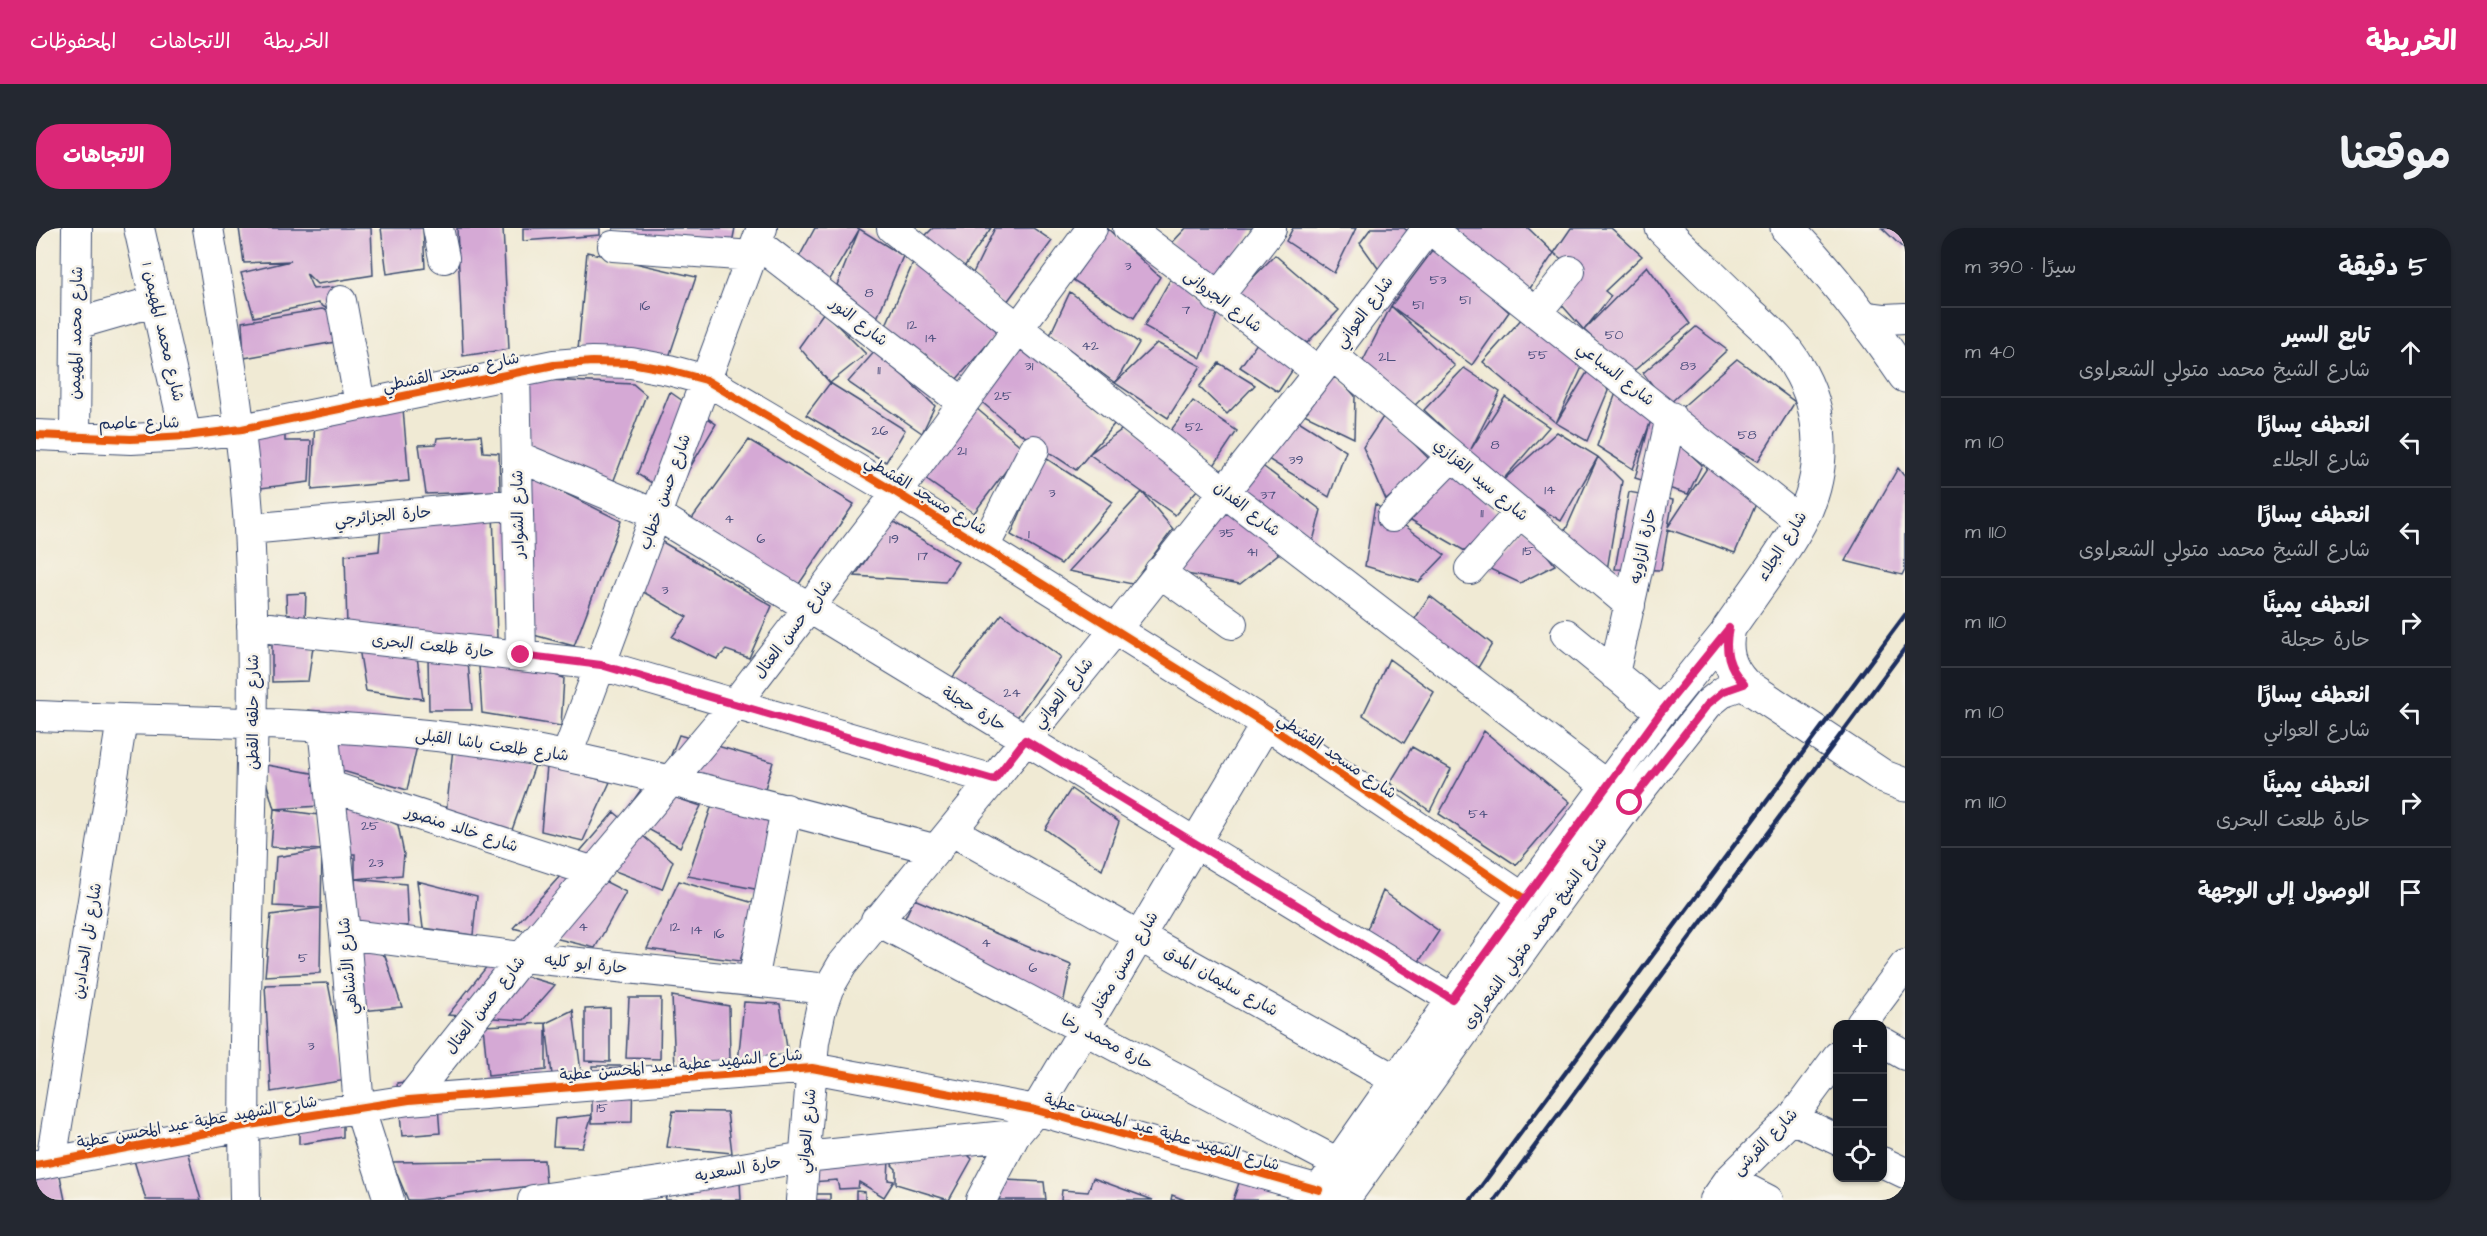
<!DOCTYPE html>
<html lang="ar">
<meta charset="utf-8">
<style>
:root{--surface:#171b24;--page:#242831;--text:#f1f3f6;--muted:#9ea1a6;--line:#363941;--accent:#db2777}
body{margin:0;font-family:"Architects Daughter","Playpen Sans Arabic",sans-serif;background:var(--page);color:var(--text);direction:rtl}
.controls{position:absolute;right:18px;bottom:18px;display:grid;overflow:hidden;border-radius:12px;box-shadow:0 2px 4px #0004}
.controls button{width:54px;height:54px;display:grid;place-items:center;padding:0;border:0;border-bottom:2px solid var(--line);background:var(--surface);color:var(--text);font:30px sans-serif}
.stop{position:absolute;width:18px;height:18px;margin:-14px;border:4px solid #db2777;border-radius:50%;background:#fff}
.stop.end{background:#db2777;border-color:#fff;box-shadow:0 2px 6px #0008}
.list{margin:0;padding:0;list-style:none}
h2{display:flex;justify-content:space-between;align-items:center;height:78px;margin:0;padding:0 24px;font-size:26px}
h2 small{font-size:20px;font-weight:400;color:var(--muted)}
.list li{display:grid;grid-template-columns:39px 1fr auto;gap:18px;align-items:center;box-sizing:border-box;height:90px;padding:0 24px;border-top:2px solid var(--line)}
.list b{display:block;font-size:22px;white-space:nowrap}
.list p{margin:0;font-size:20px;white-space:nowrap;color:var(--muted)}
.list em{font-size:20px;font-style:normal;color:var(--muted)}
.icon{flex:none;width:33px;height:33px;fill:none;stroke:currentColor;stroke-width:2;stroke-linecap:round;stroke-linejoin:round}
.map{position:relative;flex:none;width:1869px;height:972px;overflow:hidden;direction:ltr;border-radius:24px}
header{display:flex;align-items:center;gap:36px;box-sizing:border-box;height:84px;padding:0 30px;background:var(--accent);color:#fff}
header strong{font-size:28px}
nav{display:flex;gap:33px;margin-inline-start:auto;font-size:21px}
.intro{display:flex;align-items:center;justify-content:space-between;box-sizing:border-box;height:144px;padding:0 36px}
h1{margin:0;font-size:42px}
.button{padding:15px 27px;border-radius:24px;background:var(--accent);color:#fff;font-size:21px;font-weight:700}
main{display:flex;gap:36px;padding:0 36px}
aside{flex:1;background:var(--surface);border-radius:24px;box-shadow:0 2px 4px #0004}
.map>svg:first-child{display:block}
.building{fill:#d5a9d5}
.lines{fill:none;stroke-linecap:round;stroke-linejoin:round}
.minor-casing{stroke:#3b4b70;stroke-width:32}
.major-casing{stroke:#3b4b70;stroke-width:35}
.minor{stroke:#fff;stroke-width:30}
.major{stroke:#fff;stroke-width:33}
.rail{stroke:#1b2f5e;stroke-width:4.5}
.cycleway-casing{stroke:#f7f3e8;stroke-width:11}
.cycleway{stroke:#e8590c;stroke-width:8}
.route{stroke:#db2777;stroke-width:8}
.labels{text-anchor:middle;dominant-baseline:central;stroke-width:5;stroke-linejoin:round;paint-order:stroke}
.number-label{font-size:14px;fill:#4a4e7c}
.street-label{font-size:16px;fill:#1b2f5e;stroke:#f7f3e8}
</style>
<header>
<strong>الخريطة</strong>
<nav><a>الخريطة</a><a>الاتجاهات</a><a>المحفوظات</a></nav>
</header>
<div class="intro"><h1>موقعنا</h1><a class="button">الاتجاهات</a></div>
<main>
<aside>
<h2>5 دقيقة<small>سيرًا · 390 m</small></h2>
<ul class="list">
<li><svg class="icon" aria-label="ahead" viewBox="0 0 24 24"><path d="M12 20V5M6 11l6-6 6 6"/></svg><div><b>تابع السير</b><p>شارع الشيخ محمد متولي الشعراوى</p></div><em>40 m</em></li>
<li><svg class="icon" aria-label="left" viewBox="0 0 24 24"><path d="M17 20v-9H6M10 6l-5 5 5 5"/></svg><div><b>انعطف يسارًا</b><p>شارع الجلاء</p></div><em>10 m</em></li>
<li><svg class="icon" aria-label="left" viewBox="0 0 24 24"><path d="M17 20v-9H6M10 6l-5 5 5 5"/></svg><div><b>انعطف يسارًا</b><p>شارع الشيخ محمد متولي الشعراوى</p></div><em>110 m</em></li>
<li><svg class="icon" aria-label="right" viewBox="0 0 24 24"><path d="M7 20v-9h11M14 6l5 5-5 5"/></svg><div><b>انعطف يمينًا</b><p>حارة حجلة</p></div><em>110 m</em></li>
<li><svg class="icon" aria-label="left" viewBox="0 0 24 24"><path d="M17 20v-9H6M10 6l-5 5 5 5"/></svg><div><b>انعطف يسارًا</b><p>شارع العواني</p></div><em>10 m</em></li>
<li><svg class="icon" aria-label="right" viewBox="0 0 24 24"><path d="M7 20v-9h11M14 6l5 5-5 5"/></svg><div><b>انعطف يمينًا</b><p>حارة طلعت البحرى</p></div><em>110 m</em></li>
<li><svg class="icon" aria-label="arrive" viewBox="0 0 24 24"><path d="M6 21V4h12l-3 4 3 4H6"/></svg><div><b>الوصول إلى الوجهة</b></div></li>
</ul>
</aside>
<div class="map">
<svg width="1869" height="972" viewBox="0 0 1869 972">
<rect width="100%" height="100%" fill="#f7f3e8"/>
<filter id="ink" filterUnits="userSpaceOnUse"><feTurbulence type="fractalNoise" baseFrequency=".0167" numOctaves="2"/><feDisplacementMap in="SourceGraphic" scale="12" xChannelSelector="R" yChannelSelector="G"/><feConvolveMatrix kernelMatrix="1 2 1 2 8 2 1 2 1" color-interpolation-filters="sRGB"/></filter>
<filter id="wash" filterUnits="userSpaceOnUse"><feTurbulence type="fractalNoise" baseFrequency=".008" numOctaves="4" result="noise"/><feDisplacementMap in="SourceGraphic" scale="24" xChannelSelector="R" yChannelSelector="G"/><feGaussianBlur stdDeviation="1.35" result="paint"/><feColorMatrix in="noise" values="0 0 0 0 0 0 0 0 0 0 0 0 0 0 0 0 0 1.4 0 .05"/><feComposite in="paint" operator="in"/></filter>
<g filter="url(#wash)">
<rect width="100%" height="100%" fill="#f0ead4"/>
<g id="blocks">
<path class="building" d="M203,0H335L337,47L281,56L270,45L277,61L297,59L299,86V114L208,130L206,94L286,81L299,86L282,75L218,89L205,45L255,33L208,35Z
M345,0H387L389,40L351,46Z
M421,0H467L473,121L427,128Z
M487,0H564V7L487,13Z
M577,0H699L695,20L577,10Z
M779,0H822L867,28L841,90L801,57L823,2L786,65L761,33Z
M897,0H955L926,42L886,11Z
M959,0H997L1016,13L968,78L936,47Z
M1150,0H1216L1217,1L1182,53L1135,16Z
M1257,0H1320L1298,45L1250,13Z
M1335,0H1368L1376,7L1344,43L1324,15Z
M1411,0H1492L1518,25L1535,0H1575L1606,28L1569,63L1575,68L1548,102L1611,38L1654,96L1595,145L1548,102L1507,56L1527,32L1518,25L1486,72Z
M1846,0H1869V22Z
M1072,1L1124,49L1098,90L1037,52Z
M1400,18L1473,84L1436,137L1355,78L1419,138L1374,182L1326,135L1355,78Z
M551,24L660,49L630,138L542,122Z
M1239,27L1303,82L1271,115L1199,68Z
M878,33L962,104L920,152L850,97Z
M1138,45L1181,86L1165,130L1108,98Z
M1034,64L1103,115L1079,155L1014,107Z
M788,84L830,126L794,155L763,119Z
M1488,88L1547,137L1520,195L1560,130L1572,163L1551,213L1520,195L1447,134Z
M1660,99L1691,122L1632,177L1607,145Z
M1224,111L1258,140L1242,164L1204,139Z
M1121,115L1165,138L1132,190L1079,155Z
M987,117L1079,195L1040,242L979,202L941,170Z
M840,122L899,178L886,205L812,154Z
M1701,131L1759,174L1722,233L1635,189Z
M1183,135L1219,157L1191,186L1163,159Z
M1428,140L1464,164L1435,221L1469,169L1513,199L1464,255L1521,204L1562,229L1586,253L1571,342L1523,317L1562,229L1525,293L1464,255L1433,224L1388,182Z
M1295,141L1319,168L1318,210L1268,186Z
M489,151L597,156L610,167L575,260L493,223Z
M794,155L869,202L850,234L770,187Z
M1582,159L1666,237L1652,266L1599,250L1614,195L1597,241L1561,218Z
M634,164L680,196L637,268L601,246Z
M366,168L373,253L276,262L279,186Z
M1157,173L1201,203L1177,239L1132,206Z
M940,180L987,220L938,285L885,248Z
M1349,186L1396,234L1350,272L1327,219Z
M1258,190L1310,223L1293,269L1232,231Z
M1092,197L1162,261L1139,287L1106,264L1137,301L1096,356L1033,343L1106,264L1053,226Z
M249,204V213H275L273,254L217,261L214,206Z
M445,207L447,224L463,225L464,263L390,266L383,217L400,216L401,210Z
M713,212L818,276L754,369L647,303Z
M1008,229L1077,274L1025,336L975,307Z
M470,236L585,293L538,418L472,400Z
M1224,236L1285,282L1276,317L1204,266Z
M1673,237L1722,271L1699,325L1632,301L1625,342L1579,341L1593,264L1637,272L1632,299Z
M1418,240L1464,287L1429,323L1368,288Z
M1862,240L1869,249V341L1866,347L1809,333Z
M1339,276L1409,327L1383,354L1329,338Z
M1190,278L1246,323L1204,356L1140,344Z
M346,284H457L461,410L311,399L309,327L343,323Z
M856,293L922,334L909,354L819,348Z
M1489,299L1519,337L1484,355L1454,341Z
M623,312L736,378L713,430L690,422L681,431L636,409L651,389L595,357Z
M270,365L269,392H251L250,366Z
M1394,368L1456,416L1439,445L1376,395Z
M966,386L1025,429L977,495L916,450Z
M236,400L277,419L272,453L236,454Z
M323,420L381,429L387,471L330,463Z
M442,422L528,450L525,498L446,485Z
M392,427L432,433L436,482H393Z
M1353,431L1398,464L1368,515L1327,487Z
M272,482L387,492L371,562L276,534Z
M1448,503L1534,574L1480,637L1403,586Z
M643,507L737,534L727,567L629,542Z
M1376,519L1415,541L1394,583L1354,555Z
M417,520L499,537L476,602L409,596Z
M225,536L281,546L283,578L238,581Z
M511,538L574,554L547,613L505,603Z
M607,559L665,578L644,619L587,587Z
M1035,561L1083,594L1066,642L1009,601Z
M307,571L362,597L368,626L366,647L319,651L370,656L372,698L322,697L319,651V626H309Z
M678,571L737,589L724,662L652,648Z
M238,581L283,587L286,622L284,745L229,748L235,687L284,680L237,678L240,629L286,622L235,619Z
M578,584L637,633L626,661L540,628Z
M535,636L590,664L559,720L477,700Z
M381,653L441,668L437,707L387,700Z
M643,653L721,676L704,733L611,721Z
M1347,663L1403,703L1375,746L1325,716Z
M878,671L1035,737L1026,781L868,692Z
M297,701L349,728L366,779L305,785Z
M452,737L519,757L488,792L412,787Z
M292,755L311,852L235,864L229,757Z
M636,768L693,778L694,832L639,840Z
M593,770H625L624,831L590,830Z
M708,774L744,776L752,826L702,835Z
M574,780V834L549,833V781Z
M537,782L545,844L516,847L510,795V842L452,848L447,798L510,795Z
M556,838H597L596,894L556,895V887L546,919L517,918L519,891L556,887Z
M400,850L404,905L366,908L361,855Z
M637,883L691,884L696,925L631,919Z
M307,893V909L263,916V902Z
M922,917L936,931L913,972L860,956V941L856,937L860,920Z
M150,919L165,972H110L97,929Z
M853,931L852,952L858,953L848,969L823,954L822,960L803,961L801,952L776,954L779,934Z
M508,932L510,956L383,972H372L356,934Z
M22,938L29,972H0V943Z
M1057,950L1117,972H1025L1026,962L1052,964Z
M969,952L1008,954L1010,972H963Z
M1204,952L1256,968L1253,972H1197Z
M704,953L705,972H630L629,964Z
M820,963L829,964V972H820Z
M773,966H794V972H772Z
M1136,967L1149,972H1135Z"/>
</g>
</g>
<g filter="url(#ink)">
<use href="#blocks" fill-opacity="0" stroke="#3b4b70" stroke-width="1.5"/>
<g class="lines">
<defs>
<path id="minor" d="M103,0L150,208
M172,0C189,101 207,198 213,301C225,525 204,748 209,972
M402,0L408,30
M856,0L1187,263L1571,558
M1092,0L1283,144
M1393,0L1765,294
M721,15L926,174
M577,18L716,28
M1181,70L1235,1
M305,73L324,176
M1501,84L1534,43
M1826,88L1849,91L1869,90
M40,96L120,73
M1296,127L1594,377
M479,144L485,427
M0,207L95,211L150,208L206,201L518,137L556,134L595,135L633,142L670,152L861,265L1230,496L1487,670
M39,210L41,0
M481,228L621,287L1416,771
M1356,289L1416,228
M213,301L482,276
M948,319L998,222
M1434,341L1484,284
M1123,344L1196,396
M216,398L565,437L958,552
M1530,406L1625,484
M1578,446L1635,189
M0,488C150,494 301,494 450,514C515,523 579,539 643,555C729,576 815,599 901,622
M287,500L309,706L323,879L353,972
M531,527L726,0
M294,558L558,644
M916,603L1360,852
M840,692L1302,935
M309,706L486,729L792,761
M717,753L750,581
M1825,796L1869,737
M1846,814L1869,827
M373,872L486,729L699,476L861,265L1056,0
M1756,890L1802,912
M15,934L86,492
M1846,934L1869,945
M0,937L207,898L373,872L776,840L1000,882L1283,962
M1693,952L1732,972
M497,972L638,952L769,929L979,907
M765,972L778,814L785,781L792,761L806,737L1079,402L1283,144L1392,0
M945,972L979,907L1000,882L1230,496
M1276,972L1487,670L1625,484L1693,400
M1308,972L1512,687L1594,575L1672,476L1688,463L1708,456
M1679,972L1693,952L1756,890L1802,828"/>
<path id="major" d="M1626,0C1653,27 1681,53 1708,80C1726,97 1747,114 1760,137C1789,183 1791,246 1764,294C1744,331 1717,365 1693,400C1688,422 1692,439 1708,456L1848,549L1869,557
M1751,0C1795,45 1833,95 1869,148"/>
</defs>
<use href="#minor" class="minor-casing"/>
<use href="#major" class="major-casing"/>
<use href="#minor" class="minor"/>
<use href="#major" class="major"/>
<path class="rail" d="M1435,972L1869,387
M1459,972L1869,420"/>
<defs>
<path id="cycleway" d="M0,207L95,211L150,208L206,201L518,137L556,134L595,135L633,142L670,152L861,265L1230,496L1487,670
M0,937L207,898L373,872L776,840L1000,882L1283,962"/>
</defs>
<use href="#cycleway" class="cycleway-casing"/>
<use href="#cycleway" class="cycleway"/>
</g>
</g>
<g class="lines" filter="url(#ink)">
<path class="route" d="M485,427L565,437L958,552L989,512L1416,771L1625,484L1693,400C1688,422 1692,439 1708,456L1688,463L1672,476L1594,575"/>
</g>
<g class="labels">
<g class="number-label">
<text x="1092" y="38">3</text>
<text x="1402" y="52">53</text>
<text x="833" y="65">8</text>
<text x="1429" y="72">51</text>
<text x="1382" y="77">51</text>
<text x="609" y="78">16</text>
<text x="1150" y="82">7</text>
<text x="876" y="97">12</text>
<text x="1578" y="107">50</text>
<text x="895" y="110">14</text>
<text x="1054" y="118">42</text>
<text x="1502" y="127">55</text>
<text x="1351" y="129">2L</text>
<text x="993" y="138">31</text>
<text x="1652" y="138">83</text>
<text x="843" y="142">11</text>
<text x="967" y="168">25</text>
<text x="1158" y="199">52</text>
<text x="844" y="203">26</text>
<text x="1711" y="207">58</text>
<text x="1459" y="217">8</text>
<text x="926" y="223">21</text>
<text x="1260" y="232">39</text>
<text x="1514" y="262">14</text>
<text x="1016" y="265">3</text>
<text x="1232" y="267">37</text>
<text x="1446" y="285">11</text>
<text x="693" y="291">4</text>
<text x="1191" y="305">35</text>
<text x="993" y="306">1</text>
<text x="725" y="311">6</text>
<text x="858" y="311">19</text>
<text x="1492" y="323">15</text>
<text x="1216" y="324">41</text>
<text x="887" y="328">17</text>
<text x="629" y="362">3</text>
<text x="976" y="465">24</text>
<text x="1442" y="586">54</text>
<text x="334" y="598">25</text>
<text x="340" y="635">23</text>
<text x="547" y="699">4</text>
<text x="639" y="699">12</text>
<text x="661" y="702">14</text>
<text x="683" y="706">16</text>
<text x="950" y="715">4</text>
<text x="267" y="730">5</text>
<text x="997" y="740">6</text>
<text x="275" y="818">3</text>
<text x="566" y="880">15</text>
</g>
<g class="street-label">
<text transform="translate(1187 73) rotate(37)">شارع الجروانى</text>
<text transform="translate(1328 84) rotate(-53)">شارع العواني</text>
<text transform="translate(823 94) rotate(38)">شارع النور</text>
<text transform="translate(127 104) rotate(77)">شارع محمد المهيمن 1</text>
<text transform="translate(40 105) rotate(-89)">شارع محمد المهيمن</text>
<text transform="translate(415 144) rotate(-12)">شارع مسجد القشطي</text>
<text transform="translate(1580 146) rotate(38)">شارع السباعي</text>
<text transform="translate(103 195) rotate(-1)">شارع عاصم</text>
<text transform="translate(1445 252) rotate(40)">شارع سيد القزازي</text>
<text transform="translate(629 264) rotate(-70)">شارع حسن خطاب</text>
<text transform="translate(890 267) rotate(31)">شارع مسجد القشطي</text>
<text transform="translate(1211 281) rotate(38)">شارع الفدان</text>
<text transform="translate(482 286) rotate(-91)">شارع الشوادر</text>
<text transform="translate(347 288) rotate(-5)">حارة الجزائرجي</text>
<text transform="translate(1607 318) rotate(-78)">حارة الزاويه</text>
<text transform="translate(1746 318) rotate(-58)">شارع الجلاء</text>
<text transform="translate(757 401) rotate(-53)">شارع حسن العتال</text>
<text transform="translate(397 418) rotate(6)">حارة طلعت البحرى</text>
<text transform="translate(1027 465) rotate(-51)">شارع العواني</text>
<text transform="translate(938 481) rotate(31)">حارة حجلة</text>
<text transform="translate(217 484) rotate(-90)">شارع حلقه القطن</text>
<text transform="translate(456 517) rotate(8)">شارع طلعت باشا القبلى</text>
<text transform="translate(1301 528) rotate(34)">شارع مسجد القشطي</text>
<text transform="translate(426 601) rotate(18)">شارع خالد منصور</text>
<text transform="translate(1499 705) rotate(-54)">شارع الشيخ محمد متولي الشعراوى</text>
<text transform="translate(51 713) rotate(-81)">شارع تل الحدادين</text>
<text transform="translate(1088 735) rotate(-59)">شارع حسن مختار</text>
<text transform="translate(550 736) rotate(6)">حارة ابو كليه</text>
<text transform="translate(312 738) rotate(-95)">شارع الأشناهي</text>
<text transform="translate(1185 753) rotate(29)">شارع سليمان المدق</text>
<text transform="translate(449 777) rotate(-52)">شارع حسن العتال</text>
<text transform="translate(1071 814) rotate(28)">حارة محمد رخا</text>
<text transform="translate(645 837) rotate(-5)">شارع الشهيد عطية عبد المحسن عطية</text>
<text transform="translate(161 894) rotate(-10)">شارع الشهيد عطية عبد المحسن عطية</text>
<text transform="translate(771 903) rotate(-85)">شارع العواني</text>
<text transform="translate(1126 904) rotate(16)">شارع الشهيد عطية عبد المحسن عطية</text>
<text transform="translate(1729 914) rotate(-46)">شارع القرشى</text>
<text transform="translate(702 941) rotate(-10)">حارة السعديه</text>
</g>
</g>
</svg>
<div class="controls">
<button>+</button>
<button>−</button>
<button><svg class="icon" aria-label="locate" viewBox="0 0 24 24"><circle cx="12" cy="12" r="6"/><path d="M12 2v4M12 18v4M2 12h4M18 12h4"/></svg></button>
</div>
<div class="stop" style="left:1594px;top:575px"></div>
<div class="stop end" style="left:485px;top:427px"></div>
</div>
</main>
